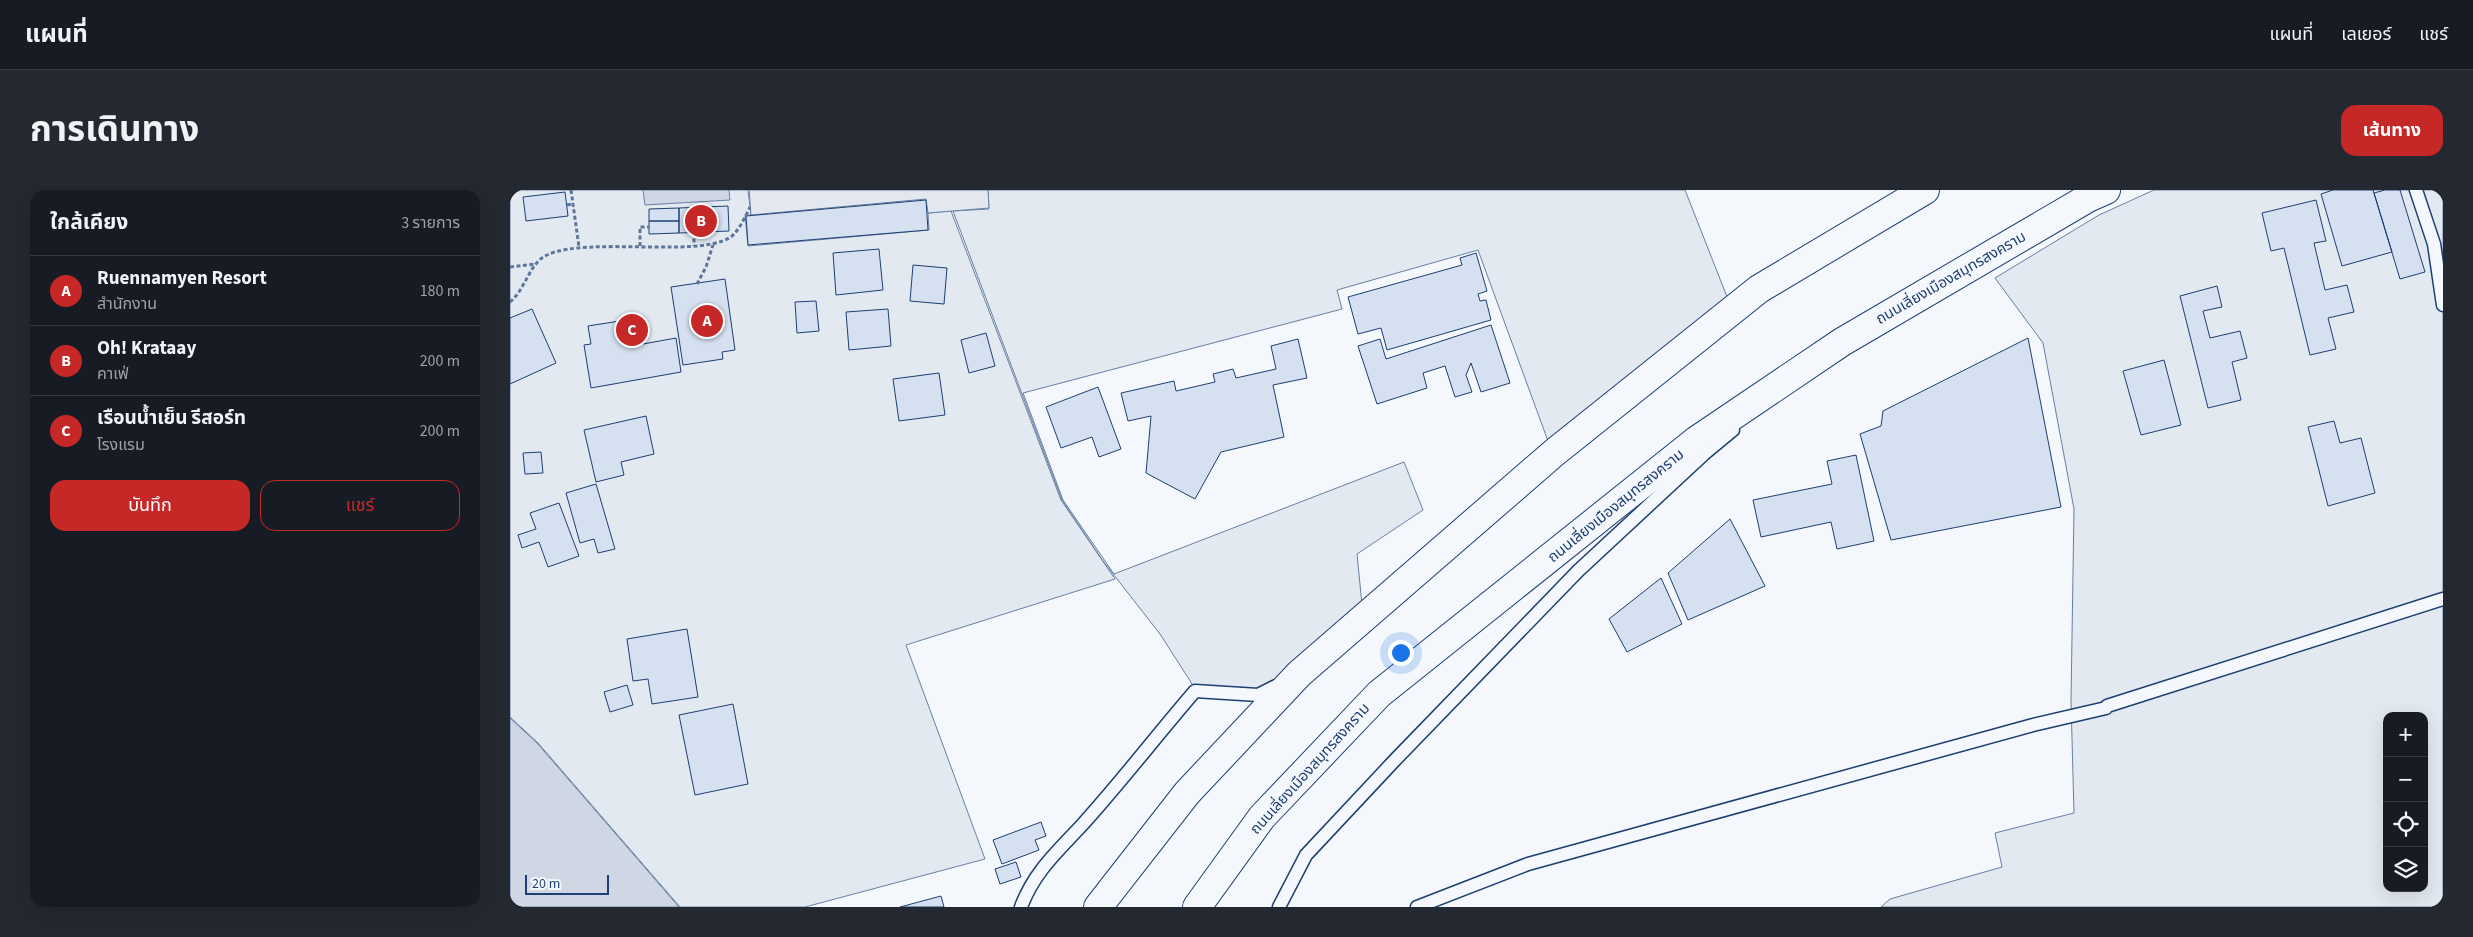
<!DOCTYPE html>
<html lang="th">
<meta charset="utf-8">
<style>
:root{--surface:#171b24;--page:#242831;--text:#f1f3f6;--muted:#9ea1a6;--line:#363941;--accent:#c62828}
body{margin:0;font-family:"Source Sans 3","Noto Sans Thai",sans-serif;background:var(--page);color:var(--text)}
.controls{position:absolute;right:15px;bottom:15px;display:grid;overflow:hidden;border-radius:10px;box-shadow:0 5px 20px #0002}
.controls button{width:45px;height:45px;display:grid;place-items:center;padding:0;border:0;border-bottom:1px solid var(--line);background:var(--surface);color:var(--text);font:25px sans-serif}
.scale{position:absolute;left:15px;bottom:12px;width:84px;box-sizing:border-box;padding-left:5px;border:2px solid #1d3f73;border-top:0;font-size:14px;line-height:18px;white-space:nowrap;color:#1d3f73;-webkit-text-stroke:4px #f4f7fb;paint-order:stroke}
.you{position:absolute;left:890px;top:462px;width:18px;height:18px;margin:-12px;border:4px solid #fff;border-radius:50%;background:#1a73e8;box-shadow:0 0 0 8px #1a73e833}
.badge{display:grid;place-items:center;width:32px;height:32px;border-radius:50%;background:var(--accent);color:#fff;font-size:16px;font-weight:700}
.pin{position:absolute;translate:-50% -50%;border:2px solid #fff;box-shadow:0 1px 5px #0006}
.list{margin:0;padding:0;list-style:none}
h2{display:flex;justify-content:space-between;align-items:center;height:65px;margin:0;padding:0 20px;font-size:21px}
h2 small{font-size:16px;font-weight:400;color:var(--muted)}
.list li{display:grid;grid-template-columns:32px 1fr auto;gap:15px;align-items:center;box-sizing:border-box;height:70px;padding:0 20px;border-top:1px solid var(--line)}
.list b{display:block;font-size:19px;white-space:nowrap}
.list p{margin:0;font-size:16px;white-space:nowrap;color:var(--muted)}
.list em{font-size:16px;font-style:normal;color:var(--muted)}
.actions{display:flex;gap:10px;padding:15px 20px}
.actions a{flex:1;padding:11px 0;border:1px solid var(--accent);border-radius:15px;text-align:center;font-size:18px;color:var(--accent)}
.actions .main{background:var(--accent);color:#fff}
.icon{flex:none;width:28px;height:28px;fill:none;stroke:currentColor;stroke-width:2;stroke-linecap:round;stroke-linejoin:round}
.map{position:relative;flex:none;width:1933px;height:717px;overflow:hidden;border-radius:15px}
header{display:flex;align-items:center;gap:30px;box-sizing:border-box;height:70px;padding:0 25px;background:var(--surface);border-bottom:1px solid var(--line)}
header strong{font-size:24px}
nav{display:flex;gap:28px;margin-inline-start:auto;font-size:18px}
.intro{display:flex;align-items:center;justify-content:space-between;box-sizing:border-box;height:120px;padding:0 30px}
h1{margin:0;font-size:35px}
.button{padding:12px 22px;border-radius:15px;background:var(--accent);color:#fff;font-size:18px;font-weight:700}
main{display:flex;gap:30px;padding:0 30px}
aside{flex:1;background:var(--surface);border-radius:15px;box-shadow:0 5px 20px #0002}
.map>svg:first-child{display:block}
.green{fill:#e3e9f0;stroke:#687fa3;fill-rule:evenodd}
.parking{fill:#e3e8f0;stroke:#687fa3}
.water{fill:#cfd7e4;stroke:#687fa3}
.building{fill:#d5e0f0;stroke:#1d3f73}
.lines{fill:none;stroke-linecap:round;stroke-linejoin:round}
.service-casing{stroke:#1d3f73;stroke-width:15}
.secondary-casing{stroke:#1d3f73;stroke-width:30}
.path{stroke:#5e769c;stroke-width:3;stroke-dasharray:4 2.5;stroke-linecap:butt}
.service{stroke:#f4f7fb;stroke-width:12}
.secondary{stroke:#f4f7fb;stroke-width:28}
.labels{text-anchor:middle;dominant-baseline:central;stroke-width:4;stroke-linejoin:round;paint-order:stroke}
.street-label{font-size:15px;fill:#1d3f73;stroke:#f4f7fb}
</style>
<header>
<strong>แผนที่</strong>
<nav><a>แผนที่</a><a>เลเยอร์</a><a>แชร์</a></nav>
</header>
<div class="intro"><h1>การเดินทาง</h1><a class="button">เส้นทาง</a></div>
<main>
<aside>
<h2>ใกล้เคียง<small>3 รายการ</small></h2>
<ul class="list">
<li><span class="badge">A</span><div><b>Ruennamyen Resort</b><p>สำนักงาน</p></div><em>180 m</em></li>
<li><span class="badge">B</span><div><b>Oh! Krataay</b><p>คาเฟ่</p></div><em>200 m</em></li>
<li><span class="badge">C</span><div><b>เรือนน้ำเย็น รีสอร์ท</b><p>โรงแรม</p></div><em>200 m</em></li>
</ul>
<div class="actions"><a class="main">บันทึก</a><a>แชร์</a></div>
</aside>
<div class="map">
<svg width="1933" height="717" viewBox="0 0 1933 717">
<rect width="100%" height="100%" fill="#f4f7fb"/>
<path class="green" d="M0,0H238L241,25H235L238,56L419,40L418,23L441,21L551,310L605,389L396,455L475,669L295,717H170L28,553L0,527Z
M478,0H1175L1223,122L1044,262L789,483L748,504L686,500L650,444L593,371L552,310L443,21L479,19ZM968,60L1042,262L853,425L847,364L913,320L894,272L604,384L553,310L513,203L832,119L827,100Z
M1644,0H1933V717H1371L1380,709L1492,677L1485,643L1564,623L1561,511L1564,319L1533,153L1485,88L1589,25ZM1877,526H1914V698H1877Z"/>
<path class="parking" d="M239,0H478L479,18L418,23L416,9L241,25Z"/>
<path class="water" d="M133,0H219L220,10L135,15Z
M0,528L27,553L169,717H0Z"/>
<path class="building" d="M1823,0H1863L1882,62L1832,76L1811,4Z
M1875,0H1890L1915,82L1890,89L1864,3Z
M55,2L58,26L16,31L13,7Z
M416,10L418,40L238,55L236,26Z
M1806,10L1816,51L1804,53L1815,100L1837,95L1844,122L1818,128L1826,159L1800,165L1774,58L1761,61L1752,23Z
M218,16L219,41L169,43V18Z
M169,18V31H139V19Z
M139,31H169V43L139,44Z
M369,59L373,100L326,105L323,63Z
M966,63L977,101L968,104L970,111L976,110L981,130L877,160L871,138L848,144L838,107L952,75L950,68Z
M403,75L437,78L434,114L400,111Z
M215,89L225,160L212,162L213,169L173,175L161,97Z
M1707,96L1712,117L1693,121L1700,148L1730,141L1737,168L1722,172L1731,210L1698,218L1670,106Z
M306,111L309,141L287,143L285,112Z
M22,119L46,173L0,194V128Z
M378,119L381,156L339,160L336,122Z
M129,128L133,154L166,148L171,182L81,198L74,155L81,154L78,136Z
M981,135L1000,193L971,202L961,173L956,185L962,202L945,207L935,176L913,183L917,198L867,214L848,156L870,149L876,169Z
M476,143L485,176L459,183L451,150Z
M1518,148L1551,317L1381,350L1350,244L1371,236L1373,221Z
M788,149L797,188L763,195L774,247L711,262L685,309L636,283L641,226L618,231L611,203L664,191L666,201L705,192L703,184L723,179L726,188L766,179L761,156Z
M1654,170L1671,235L1631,245L1613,181Z
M429,183L435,225L389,231L383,189Z
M588,197L611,259L589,267L582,247L551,258L536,217Z
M136,226L144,264L111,272L114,285L86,292L74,240Z
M1824,231L1830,253L1851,248L1865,303L1818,316L1798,237Z
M31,262L33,283L15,284L13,263Z
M1346,265L1364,351L1327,359L1321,332L1251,347L1243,310L1322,294L1317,271Z
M86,294L105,359L88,363L84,349L70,353L56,303Z
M49,313L69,366L38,377L29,352L12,358L8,345L26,339L20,323Z
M1220,329L1255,396L1178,430L1158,383Z
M1151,388L1172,434L1117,462L1099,429Z
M177,439L188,507L142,514L138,489L123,491L117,449Z
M117,495L123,515L100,522L94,502Z
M223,514L238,594L185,605L169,525Z
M531,632L536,646L525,650L529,660L492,674L483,650Z
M506,672L511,687L490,694L485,679Z
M431,706L434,717H390Z"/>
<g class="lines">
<defs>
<path id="service" d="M1906,0L1924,54L1933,115
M511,717C524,682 547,662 572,635C611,592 647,545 685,501L748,505L766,496
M769,717L796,665L884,571L1068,381L1194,264L1223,240
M907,717L1018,674L1523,535L1596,518L1597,516L1933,409"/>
<path id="secondary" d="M588,717L677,603L789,484L1045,262L1249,99L1415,0
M687,717L752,627L869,504L1187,250L1332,152L1578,8L1596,0"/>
</defs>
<use href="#service" class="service-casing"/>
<use href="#secondary" class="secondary-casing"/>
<path class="path" d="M61,0L69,57
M57,15L63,14
M184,42V56
M130,56V37H139
M0,77L25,74
M187,94L196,77L203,55
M0,112C16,99 19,73 37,65C79,45 202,71 225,43C231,36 236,25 240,17"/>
<use href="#service" class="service"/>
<use href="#secondary" class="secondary"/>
</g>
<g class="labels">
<g class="street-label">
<text transform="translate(1441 88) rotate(-30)">ถนนเลี่ยงเมืองสมุทรสงคราม</text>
<text transform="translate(1106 316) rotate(-39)">ถนนเลี่ยงเมืองสมุทรสงคราม</text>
<text transform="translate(800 579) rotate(-48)">ถนนเลี่ยงเมืองสมุทรสงคราม</text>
</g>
</g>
</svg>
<div class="controls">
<button>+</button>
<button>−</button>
<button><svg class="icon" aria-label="locate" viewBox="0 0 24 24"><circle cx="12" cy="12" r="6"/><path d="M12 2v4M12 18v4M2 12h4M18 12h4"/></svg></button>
<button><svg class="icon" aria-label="layers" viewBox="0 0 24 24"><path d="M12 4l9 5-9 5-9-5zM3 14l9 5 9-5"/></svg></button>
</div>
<div class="scale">20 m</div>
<div class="you"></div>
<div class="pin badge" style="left:197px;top:131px">A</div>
<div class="pin badge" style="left:191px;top:31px">B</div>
<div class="pin badge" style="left:122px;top:140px">C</div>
</div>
</main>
